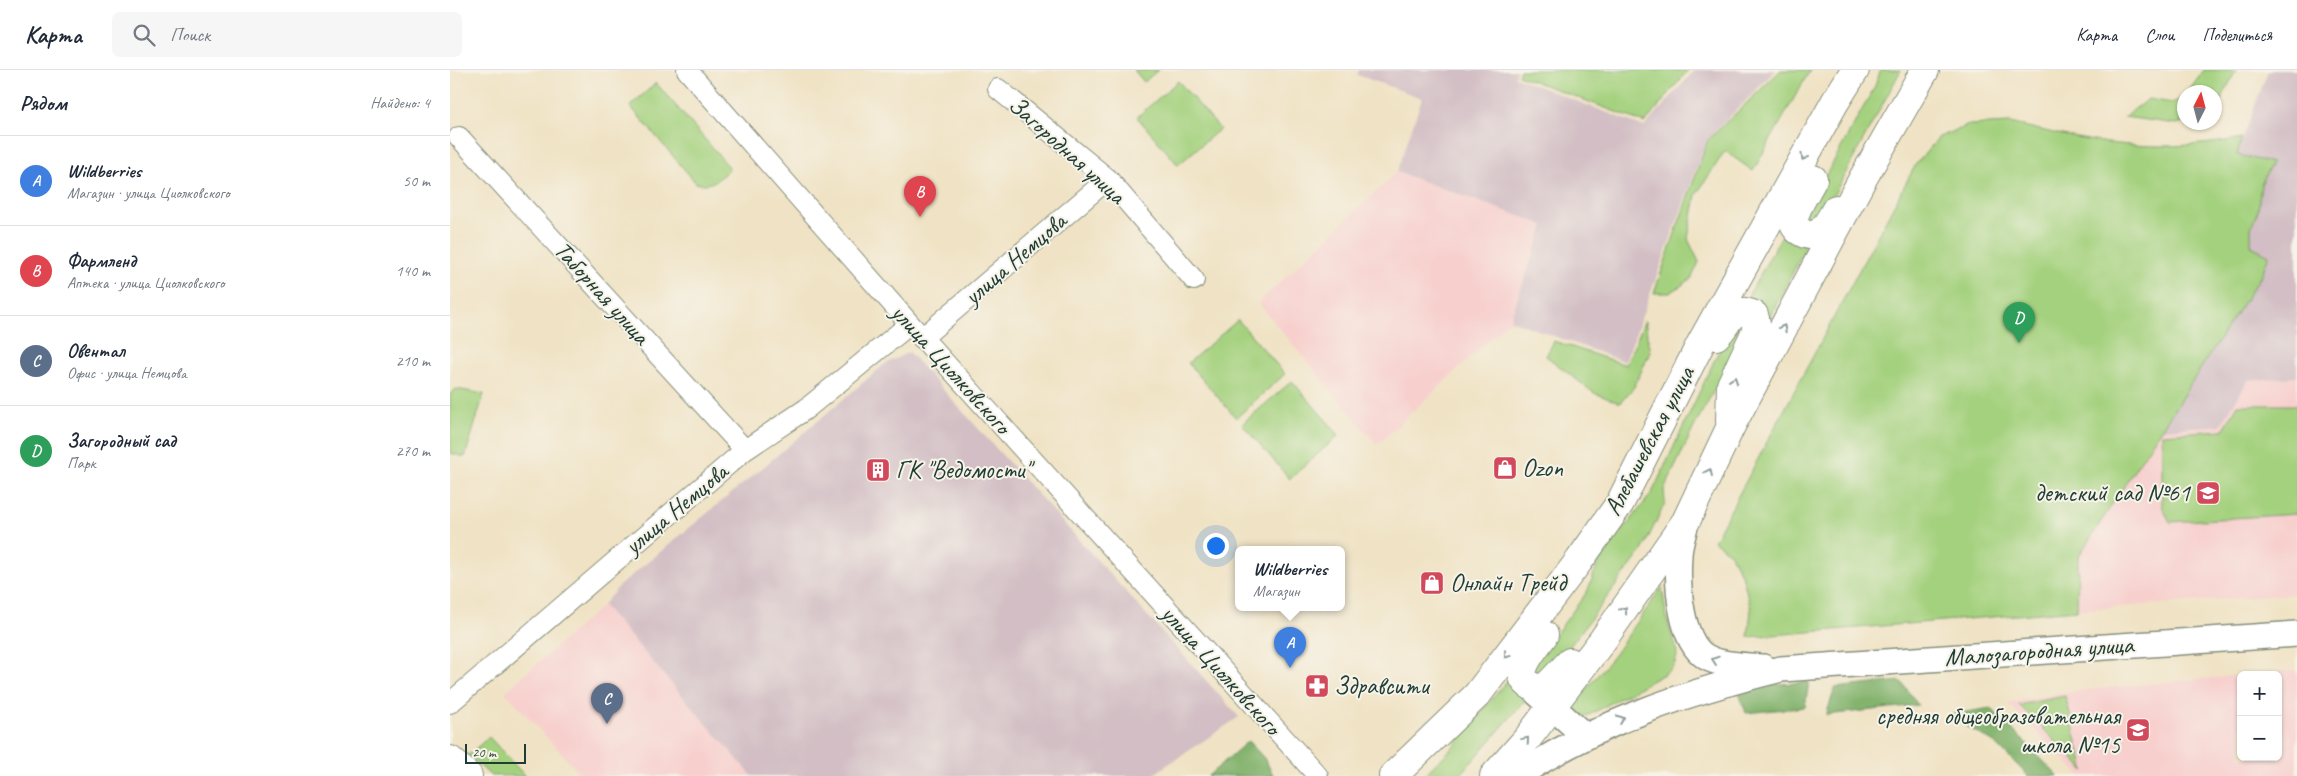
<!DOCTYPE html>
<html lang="ru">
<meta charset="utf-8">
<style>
:root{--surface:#fff;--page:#f6f6f7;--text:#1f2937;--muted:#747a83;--line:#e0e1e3;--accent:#ea580c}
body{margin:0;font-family:Caveat,sans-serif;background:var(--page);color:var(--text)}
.controls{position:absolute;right:15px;bottom:15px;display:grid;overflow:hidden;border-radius:8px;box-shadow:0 1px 4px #0004}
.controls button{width:45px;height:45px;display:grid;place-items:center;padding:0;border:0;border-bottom:1px solid var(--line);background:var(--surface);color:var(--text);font:25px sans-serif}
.compass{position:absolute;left:1727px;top:15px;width:45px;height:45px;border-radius:50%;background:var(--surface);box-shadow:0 1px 4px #0004;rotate:6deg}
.scale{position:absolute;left:15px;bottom:12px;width:61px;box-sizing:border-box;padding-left:5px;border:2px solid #1f3d34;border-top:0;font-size:14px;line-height:18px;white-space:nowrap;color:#1f3d34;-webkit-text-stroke:4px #f7f3e8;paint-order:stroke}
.you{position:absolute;left:765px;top:475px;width:18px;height:18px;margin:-12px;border:4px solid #fff;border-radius:50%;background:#1a73e8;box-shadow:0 0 0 8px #1a73e833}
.badge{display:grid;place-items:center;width:32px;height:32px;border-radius:50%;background:var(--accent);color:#fff;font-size:16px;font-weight:700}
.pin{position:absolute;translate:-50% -41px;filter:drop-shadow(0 1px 2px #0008)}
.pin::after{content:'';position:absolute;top:26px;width:18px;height:15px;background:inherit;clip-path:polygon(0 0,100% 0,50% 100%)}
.popup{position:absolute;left:785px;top:476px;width:110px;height:65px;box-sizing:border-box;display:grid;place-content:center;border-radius:8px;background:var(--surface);filter:drop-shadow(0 1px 4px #0005);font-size:16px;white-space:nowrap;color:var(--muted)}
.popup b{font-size:19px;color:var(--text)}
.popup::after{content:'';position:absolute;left:50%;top:100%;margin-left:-10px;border:10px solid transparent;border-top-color:var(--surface)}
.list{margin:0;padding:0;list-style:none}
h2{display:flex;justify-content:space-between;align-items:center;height:65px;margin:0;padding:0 20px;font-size:21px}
h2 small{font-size:16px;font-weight:400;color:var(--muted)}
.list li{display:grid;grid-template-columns:32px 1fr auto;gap:15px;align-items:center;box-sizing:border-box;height:90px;padding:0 20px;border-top:1px solid var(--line)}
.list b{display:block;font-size:19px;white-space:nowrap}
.list p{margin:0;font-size:16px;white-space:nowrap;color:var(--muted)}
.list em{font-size:16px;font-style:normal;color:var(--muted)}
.icon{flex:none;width:28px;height:28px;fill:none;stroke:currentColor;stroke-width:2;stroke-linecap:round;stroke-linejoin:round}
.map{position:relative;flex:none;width:1847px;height:706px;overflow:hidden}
header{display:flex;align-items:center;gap:30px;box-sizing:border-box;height:70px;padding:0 25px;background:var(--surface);border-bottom:1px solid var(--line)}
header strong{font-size:24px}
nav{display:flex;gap:28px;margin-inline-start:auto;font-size:18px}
.search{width:350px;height:45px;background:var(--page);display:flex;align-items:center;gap:12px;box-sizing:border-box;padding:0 18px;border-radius:8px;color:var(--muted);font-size:19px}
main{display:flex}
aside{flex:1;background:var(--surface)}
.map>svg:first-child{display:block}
.built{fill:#f7d0ce}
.industrial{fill:#d2bec4}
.green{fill:#a4d17e;stroke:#628759}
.forest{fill:#83b36d;stroke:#517850}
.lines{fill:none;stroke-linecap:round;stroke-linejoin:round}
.minor-casing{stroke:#88907c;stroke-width:22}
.tertiary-casing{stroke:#88907c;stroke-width:28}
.secondary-casing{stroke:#88907c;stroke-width:30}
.primary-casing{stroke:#88907c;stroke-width:30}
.minor{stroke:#fff;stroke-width:20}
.tertiary{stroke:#fff;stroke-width:25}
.secondary{stroke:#fff;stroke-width:28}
.primary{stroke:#fff;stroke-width:28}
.oneway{stroke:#8f9e9a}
.labels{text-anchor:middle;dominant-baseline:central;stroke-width:4;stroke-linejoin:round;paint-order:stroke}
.street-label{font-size:25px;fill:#1f3d34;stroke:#f7f3e8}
.poi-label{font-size:25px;fill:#1f3d34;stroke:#f7f3e8;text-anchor:start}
</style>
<header>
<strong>Карта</strong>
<div class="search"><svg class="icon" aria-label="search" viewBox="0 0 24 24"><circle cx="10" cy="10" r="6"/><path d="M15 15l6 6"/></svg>Поиск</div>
<nav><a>Карта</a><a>Слои</a><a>Поделиться</a></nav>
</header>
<main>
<aside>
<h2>Рядом<small>Найдено: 4</small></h2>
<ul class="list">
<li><span class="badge" style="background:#3f7fe0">A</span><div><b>Wildberries</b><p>Магазин · улица Циолковского</p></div><em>50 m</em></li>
<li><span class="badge" style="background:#e0444e">B</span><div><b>Фармленд</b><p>Аптека · улица Циолковского</p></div><em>140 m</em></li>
<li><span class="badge" style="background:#5c6f8a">C</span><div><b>Овентал</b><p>Офис · улица Немцова</p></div><em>210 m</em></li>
<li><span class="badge" style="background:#2e9e5b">D</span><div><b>Загородный сад</b><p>Парк</p></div><em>270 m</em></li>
</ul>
</aside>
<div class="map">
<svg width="1847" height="706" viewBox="0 0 1847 706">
<rect width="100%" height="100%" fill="#f7f3e8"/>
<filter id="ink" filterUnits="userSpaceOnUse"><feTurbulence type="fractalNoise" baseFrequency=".02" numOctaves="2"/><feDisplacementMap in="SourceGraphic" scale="10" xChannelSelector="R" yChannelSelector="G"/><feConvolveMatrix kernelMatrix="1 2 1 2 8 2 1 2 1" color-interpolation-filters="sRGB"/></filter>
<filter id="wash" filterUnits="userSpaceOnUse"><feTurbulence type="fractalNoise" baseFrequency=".0096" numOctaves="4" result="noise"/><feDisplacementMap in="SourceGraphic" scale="20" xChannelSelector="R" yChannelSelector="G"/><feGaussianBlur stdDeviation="1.12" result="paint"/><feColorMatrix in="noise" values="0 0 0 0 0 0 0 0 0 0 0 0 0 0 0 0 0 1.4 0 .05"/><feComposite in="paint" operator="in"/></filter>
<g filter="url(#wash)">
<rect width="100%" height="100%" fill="#f0e3c5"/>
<path class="built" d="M947,102L1095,155L1060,250L927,375L808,233Z
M1847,307V524L1627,540L1628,487L1711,359L1771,355L1798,310Z
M153,535L302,706H132L55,622Z
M1847,600V706H1631L1558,633L1625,621L1791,605V687H1828V605H1798Z"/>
<path class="industrial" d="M909,0H1067L1065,7L1194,57L1245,0H1326L1257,70L1175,292L1060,250L1094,155L947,102L972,28L907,5Z
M1818,0H1847V307L1798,310L1771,355L1711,359L1812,204L1801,176V158L1808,140L1811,114L1822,93L1787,85Z
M459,282L789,647L701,706H302L153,535L170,515L311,399L435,294Z"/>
<path class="green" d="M684,0H708L694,12Z
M1070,0H1238L1195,53L1068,5Z
M1331,0H1360L1303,101L1275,81L1246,125L1238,169L1249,192L1241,209L1220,223H1204L1258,70Z
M1431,0H1451L1368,154L1364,158L1353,147L1424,18Z
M1754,0H1786L1771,30L1765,35L1764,22H1738Z
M728,11L770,59L728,95L687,47Z
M206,13L280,98C269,109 262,117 246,113L180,36Z
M1734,27V52L1726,54L1674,47L1698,29L1723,33Z
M1560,53C1592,60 1625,69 1658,73C1703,78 1748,77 1792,68L1787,85L1822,93L1811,114L1808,140L1801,158V176L1819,185L1812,204L1628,487L1627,540L1298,567L1301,540L1293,508L1280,483L1264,471L1466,94L1489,67L1519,55Z
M1337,156L1357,175L1318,250L1295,232Z
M1286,249L1298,259L1246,353L1214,420L1215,433L1192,481L1095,609L1090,610L1082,596L1137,522L1149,491L1202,423L1281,255Z
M788,250L835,304L786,348L738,293Z
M1195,250L1200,282L1184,317L1170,333L1144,323L1096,286L1104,271L1176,295Z
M842,311L889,365L840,409L792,354Z
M6,319L34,324L15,387L0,383V324Z
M1788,335H1847V444L1720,452L1712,436V364L1773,360Z
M1212,517C1214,529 1215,541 1218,552C1223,572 1237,590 1214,604L1137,646L1127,644L1121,638L1165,584Z
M1065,601L1077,628L1013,702L1009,706H973L1001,679Z
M1615,626L1635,701L1569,635Z
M39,667L75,706H41L18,685Z"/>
<path class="forest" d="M1451,611L1468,635L1376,645L1385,618Z
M1359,612L1355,637L1296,643L1287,617Z
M1541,638L1608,706H1578L1546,674L1498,645Z
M798,671L814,688L824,706H758Z"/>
</g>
<g filter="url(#ink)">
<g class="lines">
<defs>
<path id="minor" d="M237,0L460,254L868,706
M548,19L658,109L744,210
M9,67L295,380
M472,268L658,109
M0,633L295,380L356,339L460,254"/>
<path id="tertiary" d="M1236,452C1234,463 1229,475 1229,486C1227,514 1230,571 1256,587C1272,596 1296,595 1313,597
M1087,623L1135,666
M1067,706C1151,651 1234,623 1331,599L1847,564"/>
<path id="secondary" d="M0,690L18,706"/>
<path id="primary" d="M1363,109C1358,119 1343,142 1344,152C1344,157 1348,161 1353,163C1370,172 1379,151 1386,139
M1266,266C1280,253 1280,234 1304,245L1306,253V261L1281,315L1280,351
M1094,565C1082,583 1056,608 1088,619L1098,615L1120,592
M943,706L1027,625L1129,491L1170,433L1251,273L1385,32L1405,0
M1044,706L1077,669L1152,571L1236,451L1280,358L1412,110L1475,0"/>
</defs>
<use href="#minor" class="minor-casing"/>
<use href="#tertiary" class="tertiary-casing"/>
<use href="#secondary" class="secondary-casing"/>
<use href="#primary" class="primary-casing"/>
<use href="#minor" class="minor"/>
<use href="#tertiary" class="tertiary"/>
<use href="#secondary" class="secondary"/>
<use href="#primary" class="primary"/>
</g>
<defs><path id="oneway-chevron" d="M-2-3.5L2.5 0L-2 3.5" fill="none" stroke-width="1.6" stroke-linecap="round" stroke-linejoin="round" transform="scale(1.25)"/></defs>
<g class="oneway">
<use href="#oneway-chevron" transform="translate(1354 87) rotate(119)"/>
<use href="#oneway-chevron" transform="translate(1333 258) rotate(-62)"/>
<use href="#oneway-chevron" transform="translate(1284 310) rotate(-70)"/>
<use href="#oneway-chevron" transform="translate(1259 402) rotate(-65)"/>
<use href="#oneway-chevron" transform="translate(1174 540) rotate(-55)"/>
<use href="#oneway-chevron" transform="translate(1057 585) rotate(127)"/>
<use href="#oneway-chevron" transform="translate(1265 590) rotate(-161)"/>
<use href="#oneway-chevron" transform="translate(1171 649) rotate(-21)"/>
<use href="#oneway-chevron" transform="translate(1076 670) rotate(-50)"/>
</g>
</g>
<defs>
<symbol id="shop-square" viewBox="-11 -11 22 22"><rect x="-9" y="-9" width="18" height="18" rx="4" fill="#d1495b" stroke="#f7f3e8"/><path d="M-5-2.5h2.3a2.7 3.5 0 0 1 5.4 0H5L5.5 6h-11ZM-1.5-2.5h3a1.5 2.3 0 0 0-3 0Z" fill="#fff"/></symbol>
<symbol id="building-square" viewBox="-11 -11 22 22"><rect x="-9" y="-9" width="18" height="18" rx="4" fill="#d1495b" stroke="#f7f3e8"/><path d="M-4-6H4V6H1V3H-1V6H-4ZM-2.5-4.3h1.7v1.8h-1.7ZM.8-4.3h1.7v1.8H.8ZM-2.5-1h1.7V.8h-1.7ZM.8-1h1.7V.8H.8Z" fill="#fff"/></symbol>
<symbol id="school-square" viewBox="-11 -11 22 22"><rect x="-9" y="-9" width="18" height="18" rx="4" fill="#d1495b" stroke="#f7f3e8"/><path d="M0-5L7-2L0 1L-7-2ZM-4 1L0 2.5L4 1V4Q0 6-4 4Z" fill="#fff"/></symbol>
<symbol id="pharmacy-square" viewBox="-11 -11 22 22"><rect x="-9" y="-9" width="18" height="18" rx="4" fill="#d1495b" stroke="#f7f3e8"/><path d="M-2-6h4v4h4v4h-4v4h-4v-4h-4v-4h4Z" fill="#fff"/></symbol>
</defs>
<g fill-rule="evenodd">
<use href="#shop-square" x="1041" y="384" width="28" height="28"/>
<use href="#building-square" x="414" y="386" width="28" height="28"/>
<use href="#school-square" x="1744" y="409" width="28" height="28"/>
<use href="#shop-square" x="968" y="499" width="28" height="28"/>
<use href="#pharmacy-square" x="853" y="602" width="28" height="28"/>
<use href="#school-square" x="1674" y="646" width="28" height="28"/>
</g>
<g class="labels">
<g class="street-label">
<text transform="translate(617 80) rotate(42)">Загородная улица</text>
<text transform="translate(565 189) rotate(-41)">улица Немцова</text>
<text transform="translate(152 223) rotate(48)">Таборная улица</text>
<text transform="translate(501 299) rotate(48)">улица Циолковского</text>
<text transform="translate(1199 371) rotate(-62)">Алебашевская улица</text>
<text transform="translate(226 439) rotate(-40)">улица Немцова</text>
<text transform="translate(1589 581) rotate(-4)">Малозагородная улица</text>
<text transform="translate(771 600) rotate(48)">улица Циолковского</text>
</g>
<g class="poi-label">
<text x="1072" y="398">Ozon</text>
<text x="446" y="400">ГК "Ведомости"</text>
<text x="1740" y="423" text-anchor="end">детский сад №61</text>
<text x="1000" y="513">Онлайн Трейд</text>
<text x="884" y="616">Здравсити</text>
<text x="1670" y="646" text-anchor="end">средняя общеобразовательная<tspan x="1670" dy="29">школа №15</tspan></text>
</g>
</g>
</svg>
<div class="controls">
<button>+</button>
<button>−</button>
</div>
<svg class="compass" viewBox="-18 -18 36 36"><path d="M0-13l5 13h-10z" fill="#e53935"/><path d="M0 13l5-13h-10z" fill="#747a83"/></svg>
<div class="scale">20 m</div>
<div class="you"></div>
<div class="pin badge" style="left:840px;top:598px;background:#3f7fe0">A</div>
<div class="popup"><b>Wildberries</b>Магазин</div>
<div class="pin badge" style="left:470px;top:147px;background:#e0444e">B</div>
<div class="pin badge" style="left:157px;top:654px;background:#5c6f8a">C</div>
<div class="pin badge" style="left:1569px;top:273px;background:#2e9e5b">D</div>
</div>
</main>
